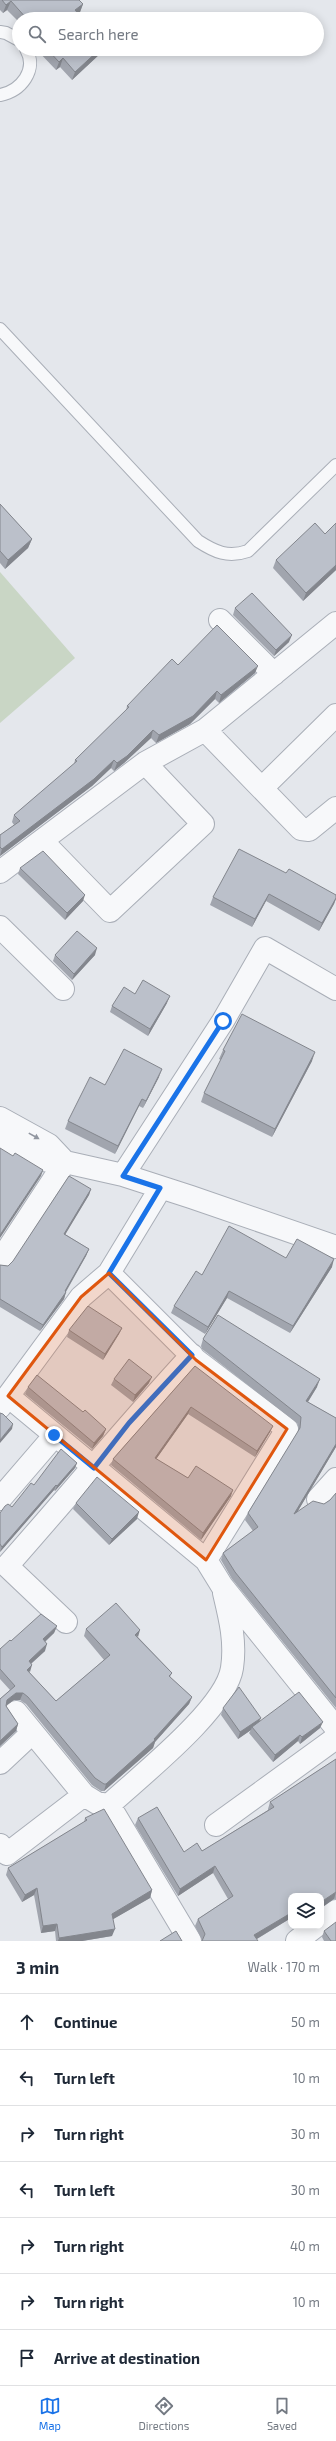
<!DOCTYPE html>
<meta charset="utf-8">
<style>
:root{--surface:#fff;--page:#f6f6f7;--text:#1f2937;--muted:#747a83;--line:#e0e1e3;--accent:#1a73e8}
body{margin:0;font-family:"Exo 2",sans-serif;background:var(--page);color:var(--text)}
.controls{position:absolute;right:12px;bottom:12px;display:grid;overflow:hidden;border-radius:8px;box-shadow:0 2px 10px #0003}
.controls button{width:36px;height:36px;display:grid;place-items:center;padding:0;border:0;border-bottom:1px solid var(--line);background:var(--surface);color:var(--text);font:20px sans-serif}
.stop{position:absolute;width:12px;height:12px;margin:-9px;border:3px solid #1a73e8;border-radius:50%;background:#fff}
.stop.end{background:#1a73e8;border-color:#fff;box-shadow:0 1px 4px #0008}
.list{margin:0;padding:0;list-style:none}
h2{display:flex;justify-content:space-between;align-items:center;height:52px;margin:0;padding:0 16px;font-size:17px}
h2 small{font-size:13px;font-weight:400;color:var(--muted)}
.list li{display:grid;grid-template-columns:26px 1fr auto;gap:12px;align-items:center;box-sizing:border-box;height:56px;padding:0 16px;border-top:1px solid var(--line)}
.list b{display:block;font-size:15px;white-space:nowrap}
.list em{font-size:13px;font-style:normal;color:var(--muted)}
.icon{flex:none;width:22px;height:22px;fill:none;stroke:currentColor;stroke-width:2;stroke-linecap:round;stroke-linejoin:round}
.map{position:relative;flex:none;width:336px;height:1941px;overflow:hidden}
.search{position:absolute;background:var(--surface);box-shadow:0 2px 10px #0003;left:12px;right:12px;top:12px;height:44px;display:flex;align-items:center;gap:10px;box-sizing:border-box;padding:0 14px;border-radius:22px;color:var(--muted);font-size:15px}
.sheet{height:444px;background:var(--surface)}
nav{display:flex;justify-content:space-around;align-items:center;box-sizing:border-box;height:56px;border-top:1px solid var(--line);background:var(--surface);font-size:11px;color:var(--muted)}
nav a{display:grid;justify-items:center;gap:2px}
nav .on{color:var(--accent)}
.map>svg:first-child{display:block}
.green{fill:#c9d6c5}
.lines{fill:none;stroke-linecap:round;stroke-linejoin:round}
.service-casing{stroke:#a9aeb7;stroke-width:14}
.minor-casing{stroke:#a9aeb7;stroke-width:24}
.service{stroke:#f7f8fa;stroke-width:12}
.minor{stroke:#f7f8fa;stroke-width:22}
.wall{fill:#a1a5ae}
.shaded-wall{fill:#83868d}
.building{fill:#bbc0ca;stroke:#83868d}
.oneway{fill:#9196a0}
.route{stroke:#1a73e8;stroke-width:5}
.marked{fill:#df570f;fill-opacity:0.2;stroke:#df570f;stroke-width:3;stroke-linejoin:round}
</style>
<div class="map">
<svg width="336" height="1941" viewBox="0 0 336 1941">
<rect width="100%" height="100%" fill="#e4e7ec"/>
<path class="green" d="M0,572L75,658L0,723Z"/>
<g class="lines">
<defs>
<path id="service" d="M0,32L6,33L19,40
M0,95C21,91 38,70 26,49
M0,329L198,541C215,552 228,558 248,551L336,465"/>
<path id="minor" d="M220,620L274,674
M205,730L301,829L309,830L336,808
M262,788L336,715
M42,841L110,911L203,824L145,763
M0,872L145,763L205,730L336,623
M0,927L63,989
M0,1118L49,1145L65,1162
M0,1139L41,1160L65,1162L123,1175L191,1197L336,1247
M123,1175L223,1021L265,948L336,989
M0,1261L65,1162
M109,1273L196,1360L287,1429L206,1560
M8,1396L206,1560L222,1586L336,1728
M0,1407L81,1297L109,1273L160,1189
M0,1499L55,1435
M318,1499L336,1479
M66,1622L7,1566C69,1496 128,1424 192,1355
M16,1712L84,1795L97,1803L109,1805
M0,1763L32,1733
M216,1825L336,1738
M0,1845L7,1854L84,1795
M321,1922L336,1911
M190,1941L109,1805C140,1776 226,1709 232,1668C236,1642 230,1618 224,1593
M297,1941L316,1926"/>
</defs>
<use href="#service" class="service-casing"/>
<use href="#minor" class="minor-casing"/>
<use href="#service" class="service"/>
<use href="#minor" class="minor"/>
</g>
<path class="wall" d="M0,0H79L83,4L80,12L78,14L83,19H19V22L7,10L3,13L0,10Z
M36,49H100L102,52L72,80L60,67L56,70Z
M0,504L32,539L28,548L5,569L0,563Z
M336,523V570L303,601L273,568L276,560L325,534Z
M235,608L289,642L274,656L233,615Z
M178,665L255,673L219,703L215,699L190,724L156,743L151,738L124,763L114,771L111,768L92,786L0,856V835L14,825L12,822L14,815L74,764L75,760L126,711L127,706Z
M20,868L83,901L65,920L18,874Z
M286,873L336,895V899L334,904L319,931L266,901L252,927L210,905L213,897Z
M55,955H95L72,980L53,961Z
M167,1003L148,1036L110,1012L112,1006Z
M223,1050L312,1061L272,1137L201,1102L204,1093L221,1060L219,1059Z
M159,1077L143,1108L139,1106L115,1154L65,1129L68,1121L105,1085Z
M91,1189L89,1195L65,1234L89,1249L86,1256L66,1292L64,1299L40,1331L0,1307V1265L8,1266Z
M286,1258L332,1267L290,1333L227,1298L205,1334L171,1313L174,1306L202,1275Z
M122,1328L119,1334L103,1360L67,1337L69,1330Z
M203,1339L317,1387L308,1402L336,1418V1447L297,1512L324,1504L330,1500L336,1493V1708L232,1579L221,1560L223,1553L253,1531L245,1520L248,1513L298,1432V1424L202,1349L201,1346Z
M195,1366L270,1432L255,1457L188,1414L156,1459L188,1478L231,1496L201,1540L111,1465L113,1459Z
M114,1379L149,1383L133,1402L111,1385Z
M28,1387L83,1412L106,1429L103,1436L92,1449L25,1394Z
M75,1468L55,1491L54,1490L0,1552V1513L12,1507L34,1485Z
M76,1503L137,1519L109,1545L73,1509Z
M57,1626L54,1633L45,1642V1651L31,1664L29,1672L56,1701L104,1660L84,1636L86,1629L138,1637L172,1673L170,1677L192,1697L189,1704L155,1742L153,1748L104,1791H101L92,1785L26,1704L20,1700H14L6,1706L18,1724L16,1731L0,1746V1699L10,1690L0,1679V1649L11,1641Z
M223,1708L259,1721L320,1728L300,1744L298,1741L273,1762L249,1733L251,1730L238,1739L221,1715Z
M336,1759V1899L291,1896V1918L257,1939L202,1940L195,1926L198,1919L228,1899L213,1873L178,1896L135,1825L138,1818L184,1852L202,1851L268,1810V1809L270,1802Z
M85,1818L152,1890L150,1898L113,1919L112,1936L82,1941H56L55,1931L41,1933L34,1895L22,1902L6,1875L8,1868L84,1822Z
M324,1931L336,1941H324L322,1937Z"/>
<path class="shaded-wall" d="M11,1L7,10L3,13L6,5Z
M83,4L80,12L72,19L75,10Z
M100,49H104L102,52L72,80L75,72Z
M63,58L60,67L56,70L59,62Z
M32,539L28,548L5,569L8,560Z
M336,565V570L303,601L306,593Z
M292,635L289,642L274,656L276,650Z
M258,666L255,673L219,703L221,695Z
M217,691L215,699L190,724L156,743L159,735Z
M153,730L151,738L124,763L114,771L117,763Z
M114,760L111,768L92,786L0,856L2,849Z
M269,894L266,901L252,927L255,919Z
M85,895L83,901L65,920L67,913Z
M336,898L334,904L319,931L322,923Z
M97,948L95,955L72,980L74,974Z
M170,996L167,1003L148,1036L150,1029Z
M315,1052L312,1061L272,1137L275,1129Z
M162,1069L159,1077L143,1108L146,1101Z
M142,1099L139,1106L115,1154L118,1146Z
M43,1170L41,1176L0,1238V1235Z
M91,1189L89,1195L62,1240L64,1234Z
M89,1249L86,1256L62,1298L65,1291Z
M334,1259L332,1267L290,1333L293,1326Z
M229,1291L227,1298L205,1334L208,1327Z
M66,1292L64,1299L40,1331L43,1325Z
M122,1328L119,1334L103,1360L105,1354Z
M152,1377L149,1383L133,1402L135,1395Z
M320,1379L317,1387L304,1408L306,1401Z
M191,1407L188,1414L152,1465L155,1458Z
M13,1424L12,1429L0,1443V1440Z
M273,1426L270,1432L255,1457L257,1451Z
M106,1429L103,1436L92,1449L94,1443Z
M336,1444V1447L292,1521L294,1514Z
M77,1463L75,1468L55,1491L57,1486Z
M56,1485L54,1490L0,1552L2,1547Z
M233,1490L231,1496L201,1540L203,1533Z
M139,1512L137,1519L109,1545L112,1539Z
M57,1626L54,1633L40,1646L43,1639Z
M140,1630L138,1637L135,1635Z
M47,1644L45,1651L26,1668L29,1661Z
M32,1665L30,1672L27,1670Z
M16,1693H23L20,1700H14L4,1707L7,1700Z
M192,1697L189,1704L155,1742L153,1748L104,1791L106,1784L154,1739Z
M261,1718L258,1724L252,1727L251,1730L238,1739L240,1732Z
M323,1722L320,1728L300,1744L302,1737Z
M18,1724L16,1731L0,1746V1741Z
M300,1735L298,1741L273,1762L275,1755Z
M215,1866L213,1873L178,1896L180,1889Z
M37,1888L34,1895L22,1902L25,1895Z
M152,1890L150,1898L110,1921L112,1914Z
M336,1892L334,1899L321,1908V1902Z
M291,1913V1918L253,1941L254,1935Z
M57,1924L55,1931L41,1933L43,1926Z
M115,1929L112,1936L82,1941H58L59,1938Z"/>
<path class="building" d="M2,0H79L83,4L75,10L83,19H27L11,1L6,5Z
M47,49H100L75,72L63,58L59,62Z
M0,504L32,539L8,560L0,551Z
M315,523L325,534L336,523V565L306,593L276,560Z
M252,593L292,635L276,650L235,608Z
M217,625L258,666L221,695L217,691L193,716L159,735L153,730L127,756L117,763L114,760L94,779L2,849L0,847V835L20,821L14,815L77,761L75,760L129,707L127,706L172,659L178,665Z
M239,849L286,873L289,869L336,895V898L322,923L269,894L255,919L213,897Z
M43,851L85,895L67,913L20,868Z
M77,931L97,948L74,974L55,955Z
M143,980L170,996L150,1029L112,1006L124,987L135,994Z
M242,1014L315,1052L275,1129L204,1093L225,1051L223,1050Z
M124,1049L162,1069L146,1101L142,1099L118,1146L68,1121L90,1077L105,1085Z
M0,1148L13,1156L15,1153L43,1170L0,1235Z
M69,1176L91,1189L64,1234L89,1249L65,1291L66,1292L43,1325L0,1299V1265L8,1266L13,1261Z
M229,1226L286,1258L297,1239L334,1259L293,1326L229,1291L208,1327L174,1306L196,1271L202,1275Z
M88,1306L122,1328L105,1354L69,1330Z
M218,1315L320,1379L306,1401L336,1418V1444L294,1514L313,1501L324,1504L330,1500L336,1493V1698L235,1572L223,1553L258,1527L248,1513L300,1428L301,1417L205,1341L203,1339Z
M129,1359L152,1377L135,1395L114,1379Z
M195,1366L273,1426L257,1451L191,1407L155,1458L188,1478L196,1466L233,1490L203,1533L113,1459Z
M37,1375L83,1412L85,1410L106,1429L94,1443L28,1387Z
M0,1413L3,1414L13,1424L0,1440Z
M61,1449L77,1463L57,1486L56,1485L2,1547L0,1544V1513L5,1506L8,1504L12,1507L31,1483L34,1485Z
M97,1477L139,1512L112,1539L76,1503Z
M116,1603L140,1630L135,1635L172,1673L169,1676L192,1697L154,1739L155,1740L106,1784H104L95,1778L28,1697L23,1693H16L7,1700L6,1706L18,1724L0,1741V1699L15,1686L0,1669V1649L10,1640L11,1641L41,1614L57,1626L43,1639L47,1644L29,1661L32,1665L27,1670L56,1701L110,1655L86,1629Z
M239,1687L261,1718L240,1732L223,1708Z
M299,1692L323,1722L302,1737L300,1735L275,1755L252,1727Z
M336,1759V1892L321,1902V1896H291V1913L254,1935L258,1941H202L205,1934L198,1919L233,1896L215,1866L180,1889L138,1818L157,1807L184,1852L197,1843L202,1851L274,1807L270,1802Z
M104,1809L152,1890L112,1914L115,1929L59,1938L57,1924L43,1926L37,1888L25,1895L8,1868L87,1820L85,1818Z
M336,1922V1941H331L324,1931Z
M176,1931L182,1941H160Z"/>
<defs><path id="oneway-solid" d="M-6-.8H1V-3.2L6.5 0L1 3.2V.8H-6Z"/></defs>
<use class="oneway" href="#oneway-solid" transform="translate(34 1136) rotate(29)"/>
<g class="lines">
<path class="route" d="M54,1435L94,1468L129,1423L192,1355L109,1273L160,1188L123,1176L223,1021"/>
</g>
<path class="marked" d="M109,1273L196,1360L287,1429L206,1560L8,1396L81,1297Z"/>
</svg>
<div class="controls">
<button><svg class="icon" aria-label="layers" viewBox="0 0 24 24"><path d="M12 4l9 5-9 5-9-5zM3 14l9 5 9-5"/></svg></button>
</div>
<div class="stop" style="left:223px;top:1021px"></div>
<div class="stop end" style="left:54px;top:1435px"></div>
<div class="search"><svg class="icon" aria-label="search" viewBox="0 0 24 24"><circle cx="10" cy="10" r="6"/><path d="M15 15l6 6"/></svg>Search here</div>
</div>
<section class="sheet">
<h2>3 min<small>Walk · 170 m</small></h2>
<ul class="list">
<li><svg class="icon" aria-label="ahead" viewBox="0 0 24 24"><path d="M12 20V5M6 11l6-6 6 6"/></svg><div><b>Continue</b></div><em>50 m</em></li>
<li><svg class="icon" aria-label="left" viewBox="0 0 24 24"><path d="M17 20v-9H6M10 6l-5 5 5 5"/></svg><div><b>Turn left</b></div><em>10 m</em></li>
<li><svg class="icon" aria-label="right" viewBox="0 0 24 24"><path d="M7 20v-9h11M14 6l5 5-5 5"/></svg><div><b>Turn right</b></div><em>30 m</em></li>
<li><svg class="icon" aria-label="left" viewBox="0 0 24 24"><path d="M17 20v-9H6M10 6l-5 5 5 5"/></svg><div><b>Turn left</b></div><em>30 m</em></li>
<li><svg class="icon" aria-label="right" viewBox="0 0 24 24"><path d="M7 20v-9h11M14 6l5 5-5 5"/></svg><div><b>Turn right</b></div><em>40 m</em></li>
<li><svg class="icon" aria-label="right" viewBox="0 0 24 24"><path d="M7 20v-9h11M14 6l5 5-5 5"/></svg><div><b>Turn right</b></div><em>10 m</em></li>
<li><svg class="icon" aria-label="arrive" viewBox="0 0 24 24"><path d="M6 21V4h12l-3 4 3 4H6"/></svg><div><b>Arrive at destination</b></div></li>
</ul>
</section>
<nav>
<a class="on"><svg class="icon" aria-label="map" viewBox="0 0 24 24"><path d="M3 6l6-2 6 2 6-2v14l-6 2-6-2-6 2zM9 4v14M15 6v14"/></svg>Map</a>
<a><svg class="icon" aria-label="directions" viewBox="0 0 24 24"><path d="M12 3l9 9-9 9-9-9zM9 14v-3h6M13 9l2 2-2 2"/></svg>Directions</a>
<a><svg class="icon" aria-label="saved" viewBox="0 0 24 24"><path d="M7 4h10v16l-5-4-5 4z"/></svg>Saved</a>
</nav>
